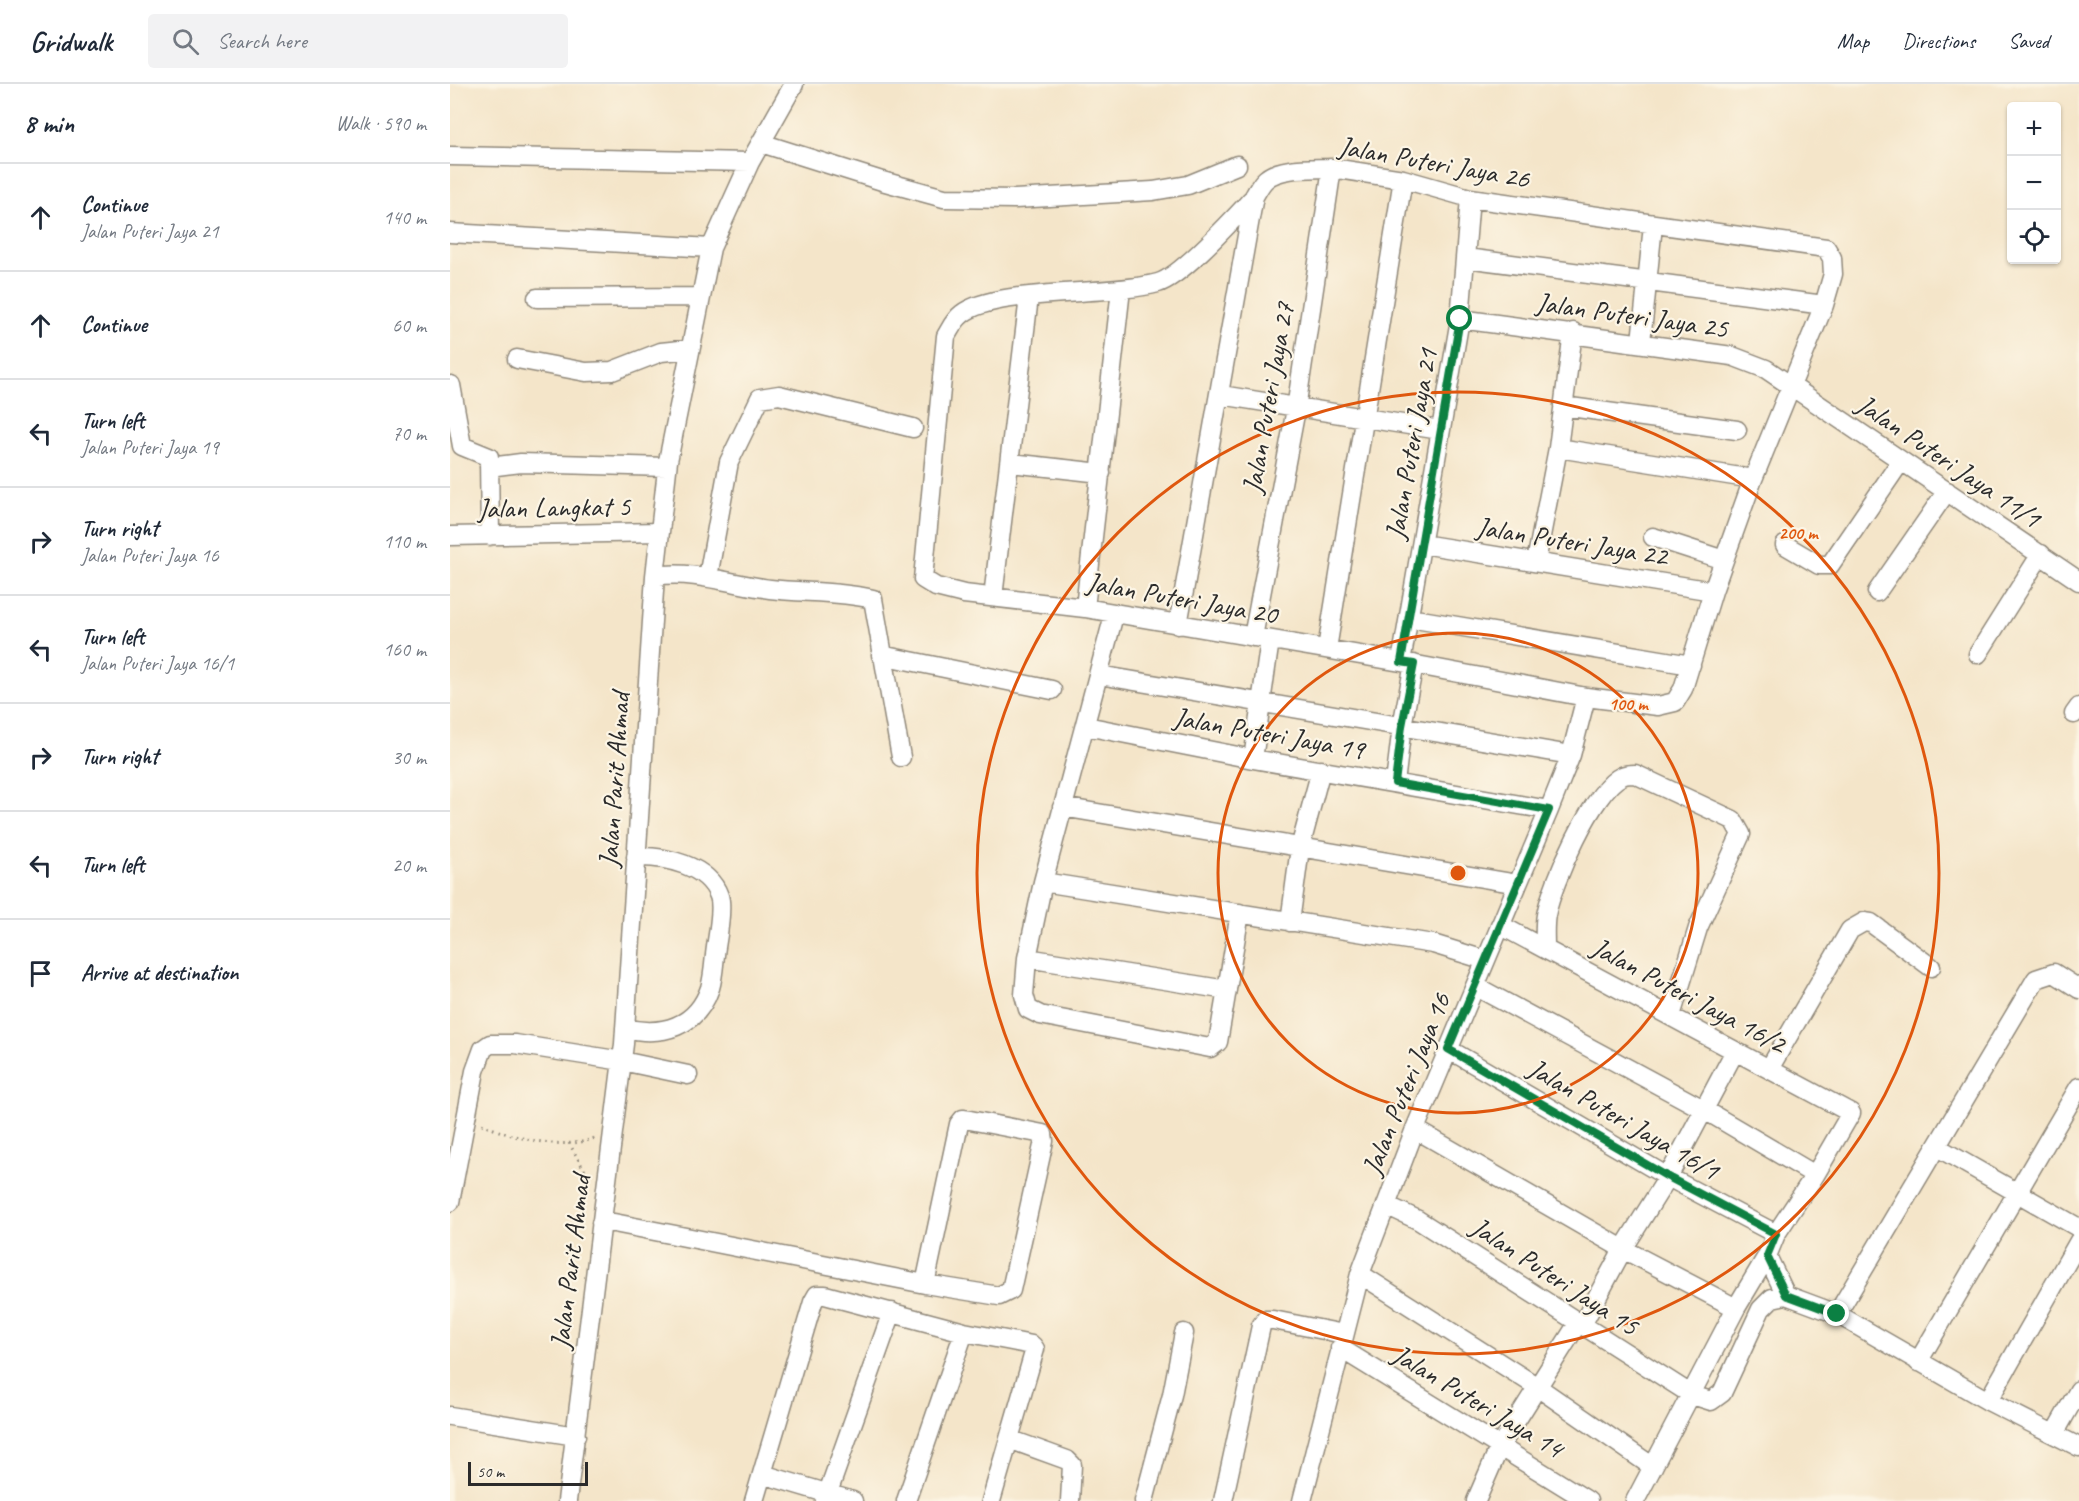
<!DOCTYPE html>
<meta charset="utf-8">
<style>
:root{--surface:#fff;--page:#f2f2f3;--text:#1f2937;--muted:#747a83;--line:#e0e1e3}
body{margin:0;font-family:Caveat,sans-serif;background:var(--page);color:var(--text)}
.controls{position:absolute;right:18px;top:18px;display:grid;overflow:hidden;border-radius:6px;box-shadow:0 2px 4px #0004}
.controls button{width:54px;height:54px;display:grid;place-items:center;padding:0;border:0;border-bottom:2px solid var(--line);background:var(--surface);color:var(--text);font:30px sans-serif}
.scale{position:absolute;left:18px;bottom:15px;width:120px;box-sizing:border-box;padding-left:6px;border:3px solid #2b2b2b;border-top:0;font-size:16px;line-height:21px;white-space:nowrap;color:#2b2b2b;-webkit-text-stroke:4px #fcf5e5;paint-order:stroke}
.stop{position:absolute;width:18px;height:18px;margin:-14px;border:4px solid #0b8043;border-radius:50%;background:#fff}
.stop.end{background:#0b8043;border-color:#fff;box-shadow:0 2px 6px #0008}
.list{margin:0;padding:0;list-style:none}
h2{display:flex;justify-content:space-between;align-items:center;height:78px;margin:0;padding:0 24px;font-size:26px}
h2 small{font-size:20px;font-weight:400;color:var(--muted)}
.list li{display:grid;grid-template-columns:39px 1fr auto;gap:18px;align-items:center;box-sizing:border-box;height:108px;padding:0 24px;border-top:2px solid var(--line)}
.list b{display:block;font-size:22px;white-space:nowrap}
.list p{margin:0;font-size:20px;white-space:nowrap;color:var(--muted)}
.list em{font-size:20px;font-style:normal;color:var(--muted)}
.icon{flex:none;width:33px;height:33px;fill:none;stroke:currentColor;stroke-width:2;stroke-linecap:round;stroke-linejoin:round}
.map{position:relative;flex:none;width:1629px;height:1417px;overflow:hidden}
header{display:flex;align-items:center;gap:36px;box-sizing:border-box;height:84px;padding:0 30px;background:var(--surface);border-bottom:2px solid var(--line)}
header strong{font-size:28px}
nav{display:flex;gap:33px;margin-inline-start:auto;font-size:21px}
.search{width:420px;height:54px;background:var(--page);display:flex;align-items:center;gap:15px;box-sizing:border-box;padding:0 21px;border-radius:6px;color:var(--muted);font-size:22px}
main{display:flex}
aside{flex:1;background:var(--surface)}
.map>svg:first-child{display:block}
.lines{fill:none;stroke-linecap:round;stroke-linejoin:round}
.minor-casing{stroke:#90887a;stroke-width:21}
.path{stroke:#90887a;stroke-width:3;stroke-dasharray:1.5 4.5;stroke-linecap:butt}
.minor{stroke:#fff;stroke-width:18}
.route{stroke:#0b8043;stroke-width:8}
.ring{fill:none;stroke:#df570e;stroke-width:3}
.labels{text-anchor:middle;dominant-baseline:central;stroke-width:4.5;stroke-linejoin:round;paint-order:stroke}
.street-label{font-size:28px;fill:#2b2b2b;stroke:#fcf5e5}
.centre{fill:#df570e;stroke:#fcf5e5;stroke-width:3}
.ring-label{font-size:18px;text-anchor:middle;font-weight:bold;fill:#df570e;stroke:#fcf5e5;stroke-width:4.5;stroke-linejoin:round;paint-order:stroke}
</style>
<header>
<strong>Gridwalk</strong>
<div class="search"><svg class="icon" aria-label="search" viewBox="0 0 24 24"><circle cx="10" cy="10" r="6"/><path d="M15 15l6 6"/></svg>Search here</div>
<nav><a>Map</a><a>Directions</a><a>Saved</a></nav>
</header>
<main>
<aside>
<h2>8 min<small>Walk · 590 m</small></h2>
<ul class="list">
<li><svg class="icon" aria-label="ahead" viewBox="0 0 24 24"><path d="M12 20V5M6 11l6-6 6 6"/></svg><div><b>Continue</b><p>Jalan Puteri Jaya 21</p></div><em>140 m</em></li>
<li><svg class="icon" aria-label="ahead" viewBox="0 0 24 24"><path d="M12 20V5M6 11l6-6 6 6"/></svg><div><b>Continue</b></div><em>60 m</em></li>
<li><svg class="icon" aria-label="left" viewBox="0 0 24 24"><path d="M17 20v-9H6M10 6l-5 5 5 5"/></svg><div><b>Turn left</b><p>Jalan Puteri Jaya 19</p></div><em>70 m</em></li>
<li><svg class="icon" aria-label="right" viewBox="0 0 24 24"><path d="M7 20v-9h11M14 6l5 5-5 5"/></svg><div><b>Turn right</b><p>Jalan Puteri Jaya 16</p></div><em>110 m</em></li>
<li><svg class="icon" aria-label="left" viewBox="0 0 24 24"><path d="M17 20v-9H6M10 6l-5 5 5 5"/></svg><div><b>Turn left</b><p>Jalan Puteri Jaya 16/1</p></div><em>160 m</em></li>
<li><svg class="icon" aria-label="right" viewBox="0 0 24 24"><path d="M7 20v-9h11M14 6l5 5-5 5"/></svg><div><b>Turn right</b></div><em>30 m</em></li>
<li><svg class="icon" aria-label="left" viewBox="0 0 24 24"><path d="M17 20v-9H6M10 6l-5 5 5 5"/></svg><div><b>Turn left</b></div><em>20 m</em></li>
<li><svg class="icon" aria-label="arrive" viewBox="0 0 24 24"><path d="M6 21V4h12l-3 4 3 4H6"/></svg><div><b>Arrive at destination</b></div></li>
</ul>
</aside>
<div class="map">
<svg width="1629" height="1417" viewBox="0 0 1629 1417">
<rect width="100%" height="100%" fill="#fcf5e5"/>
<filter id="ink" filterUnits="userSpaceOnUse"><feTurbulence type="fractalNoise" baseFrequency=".0167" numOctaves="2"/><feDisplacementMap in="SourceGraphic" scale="12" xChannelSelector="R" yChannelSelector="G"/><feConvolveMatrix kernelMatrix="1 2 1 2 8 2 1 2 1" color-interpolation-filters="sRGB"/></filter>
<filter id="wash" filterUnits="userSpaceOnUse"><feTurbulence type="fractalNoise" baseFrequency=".008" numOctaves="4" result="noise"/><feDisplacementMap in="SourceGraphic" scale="24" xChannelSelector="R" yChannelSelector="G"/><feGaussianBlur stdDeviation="1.35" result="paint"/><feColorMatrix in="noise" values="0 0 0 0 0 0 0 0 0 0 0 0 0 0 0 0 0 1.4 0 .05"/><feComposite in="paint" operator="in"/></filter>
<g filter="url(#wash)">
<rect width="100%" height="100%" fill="#f4e5c9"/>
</g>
<g filter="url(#ink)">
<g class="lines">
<defs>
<path id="minor" d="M311,59L432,97L494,114L565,115L703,107L738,101L787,81
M0,72L300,78
M882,84L953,95L1020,114L1376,164L1382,174L1383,190L1374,221L1303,395L1263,507L1233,605L1225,618L1208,622L1136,613L951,578L635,524L514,510L486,503L473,495L496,252C501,244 504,236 512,230C544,204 661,212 708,199C731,193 785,133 803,114C807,108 810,100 816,95C831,82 863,85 882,84Z
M0,149L261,164
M1016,174L1374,221
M87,214L251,213
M1010,235L1282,272L1316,285L1629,497
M1191,258L1203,141
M67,275L136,288L162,287L211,268L240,265
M1,301L12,362L39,373L40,452
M771,311L990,346
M1113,322L1287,346
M1108,364L1303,395
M561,379L651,389
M39,383L71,379L217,383
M0,452L210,448
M1203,453L1274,476
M972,460L1263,507
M1335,461L1369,481H1380L1451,377
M1086,478L1108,364L1123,248
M205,492C244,486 281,500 320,505C355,509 388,507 423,515L451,673
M258,493L279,378L310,314L329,311L463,344
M1427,508L1497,407
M543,513L579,213
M635,524L671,205
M664,531L593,798L577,874L574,911L578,925L590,931L760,964L768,958L790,829
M959,534L1241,581
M728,541L804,112
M803,553L846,325L882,84
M877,565L953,95
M1528,570L1591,470
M431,571L602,606
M951,578L1010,235L1020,114
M649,591L1121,671
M1624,630L1629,623
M636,642L803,675L1099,726
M803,675L820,556
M945,699L952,642L964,580
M612,723L1068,800
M593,798L983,860L1035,876
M840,838L850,764L871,686
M1050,841L1401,1029L1365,1091L1326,1150L1317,1172L1286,1224L1185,1417
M1095,863C1095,853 1094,841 1096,831C1102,800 1143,705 1172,692C1176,690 1181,690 1185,690L1283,736L1291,750L1248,844L1221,932
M577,874L777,906
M1025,902L1253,1025L1365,1091
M175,944C212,953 247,943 260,904C264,891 264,876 266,863C268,851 273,822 269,812C258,781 215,772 186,773
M998,965L1218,1093L1326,1150
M1319,985L1400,846L1414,838L1421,839L1481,883
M965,1045L1173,1165L1286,1224
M1487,1063L1629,1144
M0,1118L25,987L33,965L40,960H65L172,977L238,991
M936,1121L968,1136L1242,1311L1261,1317L1272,1309L1311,1225L1322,1214L1336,1211L1387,1230L1538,1317L1629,1363
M151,1139H164L475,1200L549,1212L561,1206L594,1057L593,1050L520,1036L513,1035L509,1040L475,1200
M1317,1172L1336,1211
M910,1190L1086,1302L1203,1383
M1387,1230L1586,895L1604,889L1629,905
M1132,1241L1173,1165L1218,1093L1285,967
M890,1264L1138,1417
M1468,1278L1629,1003
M1538,1317L1629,1157
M0,1332L126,1352
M1604,1350L1629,1306
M559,1355L617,1376L622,1381L620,1417
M312,1390L403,1417
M117,1417L174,960L205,492L218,377L261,164L300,78L344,0
M304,1417L363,1218L367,1211H375L514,1248L582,1261L585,1265L541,1417
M375,1417L442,1228
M456,1417L514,1248
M694,1417L722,1311L734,1249
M773,1417L811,1242L815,1236H823L894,1250
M852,1417L910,1190L965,1045L1099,726L1121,671L1136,613
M1026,1417L1049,1364L1128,1239"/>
</defs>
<use href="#minor" class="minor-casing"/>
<path class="path" d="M32,1040C62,1054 115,1068 147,1053
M119,1059L139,1094"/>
<use href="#minor" class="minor"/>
</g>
</g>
<g class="lines" filter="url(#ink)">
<path class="route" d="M1010,235L951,578L964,580L952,642L945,699L1099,726L998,965L1218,1093L1326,1150L1317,1172L1336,1211L1387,1230"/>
</g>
<g class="ring">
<circle cx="1008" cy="789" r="240"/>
<circle cx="1008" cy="789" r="481"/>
</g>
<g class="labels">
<g class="street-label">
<text transform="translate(984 78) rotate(10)">Jalan Puteri Jaya 26</text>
<text transform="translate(1182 231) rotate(8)">Jalan Puteri Jaya 25</text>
<text transform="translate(818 314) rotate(-80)">Jalan Puteri Jaya 27</text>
<text transform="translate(961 360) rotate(-80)">Jalan Puteri Jaya 21</text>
<text transform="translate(1499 377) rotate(34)">Jalan Puteri Jaya 11/1</text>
<text transform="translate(104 423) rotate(-1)">Jalan Langkat 5</text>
<text transform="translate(1122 457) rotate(9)">Jalan Puteri Jaya 22</text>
<text transform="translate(732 514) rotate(10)">Jalan Puteri Jaya 20</text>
<text transform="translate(819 649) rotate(10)">Jalan Puteri Jaya 19</text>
<text transform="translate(164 696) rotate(-86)">Jalan Parit Ahmad</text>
<text transform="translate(1239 911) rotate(28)">Jalan Puteri Jaya 16/2</text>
<text transform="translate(956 1000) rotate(-68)">Jalan Puteri Jaya 16</text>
<text transform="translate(1174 1035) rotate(30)">Jalan Puteri Jaya 16/1</text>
<text transform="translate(120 1178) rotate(-83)">Jalan Parit Ahmad</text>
<text transform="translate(1105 1192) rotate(33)">Jalan Puteri Jaya 15</text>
<text transform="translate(1028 1317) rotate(31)">Jalan Puteri Jaya 14</text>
</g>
</g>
<circle cx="1008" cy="789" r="9" class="centre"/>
<g class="ring-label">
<text x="1348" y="455">200 m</text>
<text x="1178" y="626">100 m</text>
</g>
</svg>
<div class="controls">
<button>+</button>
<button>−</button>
<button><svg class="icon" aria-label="locate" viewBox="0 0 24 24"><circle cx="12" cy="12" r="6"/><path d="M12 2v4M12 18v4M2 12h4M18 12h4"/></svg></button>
</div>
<div class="scale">50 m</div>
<div class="stop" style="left:1010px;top:235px"></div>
<div class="stop end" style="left:1387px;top:1230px"></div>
</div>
</main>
